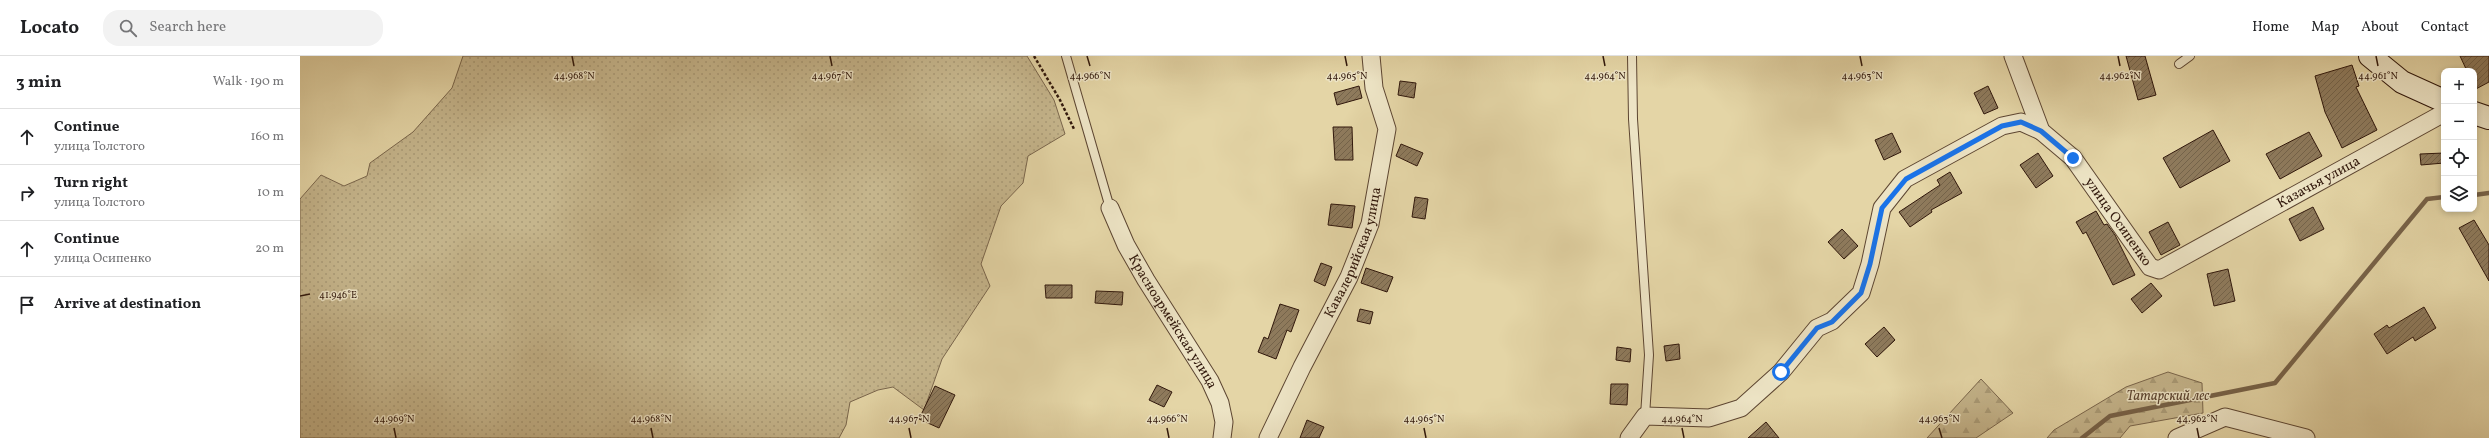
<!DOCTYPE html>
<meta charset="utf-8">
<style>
:root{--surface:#fff;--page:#f2f2f2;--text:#202124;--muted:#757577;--line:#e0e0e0}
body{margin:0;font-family:Vollkorn,serif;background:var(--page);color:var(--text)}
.controls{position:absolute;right:12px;top:12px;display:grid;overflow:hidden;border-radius:8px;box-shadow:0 2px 6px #0003}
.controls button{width:36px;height:36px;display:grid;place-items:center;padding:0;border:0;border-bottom:1px solid var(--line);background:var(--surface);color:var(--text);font:20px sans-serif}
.stop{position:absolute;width:12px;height:12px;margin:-9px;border:3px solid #1a73e8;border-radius:50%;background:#fff}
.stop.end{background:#1a73e8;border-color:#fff;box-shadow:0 1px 4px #0008}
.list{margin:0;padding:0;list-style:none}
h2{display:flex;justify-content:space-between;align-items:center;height:52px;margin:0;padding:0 16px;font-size:17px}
h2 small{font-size:13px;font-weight:400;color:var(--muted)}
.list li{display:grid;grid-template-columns:26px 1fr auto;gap:12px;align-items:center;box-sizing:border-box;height:56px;padding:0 16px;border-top:1px solid var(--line)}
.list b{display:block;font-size:15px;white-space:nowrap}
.list p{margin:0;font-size:13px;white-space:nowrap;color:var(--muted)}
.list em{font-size:13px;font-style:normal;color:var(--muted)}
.icon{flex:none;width:22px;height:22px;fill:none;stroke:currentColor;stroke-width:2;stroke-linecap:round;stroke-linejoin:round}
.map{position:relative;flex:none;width:2189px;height:382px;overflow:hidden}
header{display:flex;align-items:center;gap:24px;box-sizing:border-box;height:56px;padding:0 20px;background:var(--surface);border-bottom:1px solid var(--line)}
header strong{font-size:19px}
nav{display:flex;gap:22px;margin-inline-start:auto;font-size:14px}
.search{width:280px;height:36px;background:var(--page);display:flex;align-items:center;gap:10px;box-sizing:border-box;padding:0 14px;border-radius:16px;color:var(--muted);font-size:15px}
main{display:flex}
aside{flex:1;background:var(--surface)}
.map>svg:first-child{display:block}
.green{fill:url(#green-dots);stroke:#7a664c}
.forest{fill:url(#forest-firs);stroke:#7a664c}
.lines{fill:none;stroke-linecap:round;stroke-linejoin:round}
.stream{stroke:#776248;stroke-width:4.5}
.building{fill:url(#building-hatch);stroke:#30170b}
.lane-casing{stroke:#5d4632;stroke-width:10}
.street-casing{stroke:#5d4632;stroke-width:19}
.secondary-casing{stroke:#30170b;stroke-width:24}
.path{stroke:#30170b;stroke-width:2.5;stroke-dasharray:3 2;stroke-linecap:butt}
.lane{stroke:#ede4c5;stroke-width:8}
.street{stroke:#ede4c5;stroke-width:17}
.secondary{stroke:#ede4c5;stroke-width:22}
.route{stroke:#1a73e8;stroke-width:5}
.ticks{fill:none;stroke:#30170b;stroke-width:1.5}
.labels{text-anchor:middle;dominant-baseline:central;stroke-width:3;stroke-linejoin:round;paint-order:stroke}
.street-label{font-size:14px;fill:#30170b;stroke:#ede4c5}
.park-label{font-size:14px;font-style:italic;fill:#5d4632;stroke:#ede4c5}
.ticks-label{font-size:10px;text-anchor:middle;fill:#30170b;stroke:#ede4c5;stroke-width:3;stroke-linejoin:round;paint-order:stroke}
</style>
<header>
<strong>Locato</strong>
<div class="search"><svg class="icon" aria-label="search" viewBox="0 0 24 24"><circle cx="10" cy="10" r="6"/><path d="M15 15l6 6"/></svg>Search here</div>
<nav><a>Home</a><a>Map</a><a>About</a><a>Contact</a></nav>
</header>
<main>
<aside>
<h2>3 min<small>Walk · 190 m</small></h2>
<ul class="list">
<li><svg class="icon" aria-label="ahead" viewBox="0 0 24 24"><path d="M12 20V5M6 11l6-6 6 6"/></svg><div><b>Continue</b><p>улица Толстого</p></div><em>160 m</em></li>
<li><svg class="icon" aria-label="right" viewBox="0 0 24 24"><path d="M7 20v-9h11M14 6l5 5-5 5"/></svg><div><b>Turn right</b><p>улица Толстого</p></div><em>10 m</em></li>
<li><svg class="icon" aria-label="ahead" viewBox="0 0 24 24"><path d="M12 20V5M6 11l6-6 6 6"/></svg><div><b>Continue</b><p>улица Осипенко</p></div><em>20 m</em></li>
<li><svg class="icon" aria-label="arrive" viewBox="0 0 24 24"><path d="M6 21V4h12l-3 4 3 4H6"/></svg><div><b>Arrive at destination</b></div></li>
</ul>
</aside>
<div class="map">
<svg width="2189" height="382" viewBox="0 0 2189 382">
<defs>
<pattern id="green-dots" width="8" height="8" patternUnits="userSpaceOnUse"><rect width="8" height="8" fill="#c5b58c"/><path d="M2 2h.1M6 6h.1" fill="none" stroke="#aa9b77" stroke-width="1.8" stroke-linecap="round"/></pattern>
<pattern id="forest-firs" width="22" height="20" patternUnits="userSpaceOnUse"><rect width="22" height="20" fill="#c5b58c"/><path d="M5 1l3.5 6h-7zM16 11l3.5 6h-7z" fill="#aa9b77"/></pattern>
<pattern id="building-hatch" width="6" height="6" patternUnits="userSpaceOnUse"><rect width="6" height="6" fill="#8e7a5c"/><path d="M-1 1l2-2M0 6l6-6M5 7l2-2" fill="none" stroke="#74634a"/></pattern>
</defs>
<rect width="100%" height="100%" fill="#e4d5a6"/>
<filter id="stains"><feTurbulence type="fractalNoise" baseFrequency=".005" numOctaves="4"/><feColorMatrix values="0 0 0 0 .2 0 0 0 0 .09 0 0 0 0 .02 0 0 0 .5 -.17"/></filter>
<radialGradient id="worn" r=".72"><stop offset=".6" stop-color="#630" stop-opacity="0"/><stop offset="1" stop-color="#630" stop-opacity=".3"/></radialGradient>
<path class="green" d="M163,0H727L754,44L765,78L728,100L723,127L701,150L681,208L690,230L642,303L624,354L593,331L578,334L550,346L546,369L539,382H0V143L21,119L44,130L67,120L70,107L113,76L152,32Z"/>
<path class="forest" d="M1868,316L1902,327L1903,357L1830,370L1820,382H1747L1754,374L1826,331Z
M1681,323L1713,357L1676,382H1627Z"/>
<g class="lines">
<path class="stream" d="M2174,139L2189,137
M1782,382L1810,360L1975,327L2127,143L2144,141"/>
</g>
<path class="building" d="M1826,0H1845L1856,39L1838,44Z
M2160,0H2189V26L2174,34V15H2167Z
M2052,9L2059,30L2056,31L2077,74L2042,92L2025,56L2015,20Z
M1100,25L1116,27L1114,42L1098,39Z
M1059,30L1062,42L1037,49L1034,37Z
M1688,30L1698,52L1684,58L1674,37Z
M1033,71H1052L1053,104H1035Z
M1913,74L1930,105L1880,132L1863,102Z
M2009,76L2022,100L1980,123L1966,98Z
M1592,77L1601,96L1584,104L1575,84Z
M1101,88L1123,97L1117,110L1096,100Z
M1738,97L1753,120L1736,132L1720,109Z
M2144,97V107L2121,109L2120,98Z
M1650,116L1662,137L1631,154L1632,156L1610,171L1599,156L1640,129L1637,124Z
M1115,141L1128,143L1125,163L1112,161Z
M1031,148L1055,150L1052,172L1028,169Z
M2013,151L2024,173L2000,185L1989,163Z
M1796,155L1804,169L1807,168L1815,179L1835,219L1813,229L1786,176L1783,178L1776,166Z
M2174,164L2189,189V225L2159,172Z
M1868,166L1880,189L1861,199L1849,176Z
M1542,173L1558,190L1544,203L1528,186Z
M1021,207L1032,211L1025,230L1014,225Z
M1066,212L1093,221L1087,236L1061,227Z
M1928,213L1935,245L1914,250L1907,218Z
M1851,227L1862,240L1842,257L1831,243Z
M745,229H772V242H746Z
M796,235L823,236L822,249L795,247Z
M980,248L999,254L991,276L987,274L976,303L958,296L964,281L968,283Z
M2124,251L2136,272L2115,285L2113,281L2087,298L2074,278L2087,269L2089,272Z
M1060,253L1073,256L1070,268L1057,265Z
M1584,271L1595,284L1577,301L1565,288Z
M1379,288L1380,303L1366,305L1364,290Z
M1317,291L1331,293L1330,306L1316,304Z
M1311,328H1328L1327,349L1310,348Z
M857,329L872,336L864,351L849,344Z
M635,330L655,339L639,372L619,363Z
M1007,364L1024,371L1019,382H1000Z
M1466,366L1479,382H1448Z"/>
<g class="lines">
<defs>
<path id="lane" d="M766,0L810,152
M1332,0L1333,63L1349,299L1345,360
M1879,8L1890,0"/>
<g id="street">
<path id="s1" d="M1713,0L1741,75L1773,102L1850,211L1859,214L2144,57"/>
<path id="s2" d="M810,152L826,189L846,224L910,325L920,347L924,366L922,382"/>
<path id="s3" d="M968,382L1002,311L1049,221L1070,168L1087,73L1074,32L1071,0"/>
<path d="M1329,382L1345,360L1409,362L1441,352L1481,316L1517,272L1532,265L1561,237L1570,208L1582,152L1605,123L1702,70L1721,66L1741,75"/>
<path d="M1877,382L1925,361L2006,382"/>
</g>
<path id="secondary" d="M2070,0L2102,26L2144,45
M2174,57L2189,62"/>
</defs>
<use href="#lane" class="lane-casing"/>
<use href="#street" class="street-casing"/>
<use href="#secondary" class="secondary-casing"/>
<path class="path" d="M734,0L760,44L774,73"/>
<use href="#lane" class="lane"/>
<use href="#street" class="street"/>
<use href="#secondary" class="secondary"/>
</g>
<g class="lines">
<path class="route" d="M1481,316L1517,272L1532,266L1561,237L1570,208L1582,152L1606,123L1702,70L1721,66L1741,75L1773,102"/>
</g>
<path class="ticks" d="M272,0L274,10M530,0L532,10M787,0L790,10M1045,0L1047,10M1303,0L1305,10M1560,0L1562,10M1818,0L1820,10M2076,0L2078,10M0,240L10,238M94,372L96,382M351,372L353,382M609,372L611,382M867,372L869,382M1124,372L1126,382M1382,372L1384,382M1639,372L1642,382M1897,372L1899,382"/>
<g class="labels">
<g class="street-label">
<text stroke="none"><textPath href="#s1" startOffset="447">Казачья улица</textPath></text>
<text stroke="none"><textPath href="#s1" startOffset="200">улица Осипенко</textPath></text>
<text stroke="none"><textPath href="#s3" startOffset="205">Кавалерийская улица</textPath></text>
<text stroke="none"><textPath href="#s2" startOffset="130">Красноармейская улица</textPath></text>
</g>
<g class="park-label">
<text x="1868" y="340">Татарский лес</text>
</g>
</g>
<g class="ticks-label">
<text x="274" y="23">44.968°N</text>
<text x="532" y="23">44.967°N</text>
<text x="790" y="23">44.966°N</text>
<text x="1047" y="23">44.965°N</text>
<text x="1305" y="23">44.964°N</text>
<text x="1562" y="23">44.963°N</text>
<text x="1820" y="23">44.962°N</text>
<text x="2078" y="23">44.961°N</text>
<text x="38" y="242">41.946°E</text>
<text x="94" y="366">44.969°N</text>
<text x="351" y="366">44.968°N</text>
<text x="609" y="366">44.967°N</text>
<text x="867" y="366">44.966°N</text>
<text x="1124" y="366">44.965°N</text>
<text x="1382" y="366">44.964°N</text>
<text x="1639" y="366">44.963°N</text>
<text x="1897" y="366">44.962°N</text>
</g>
<rect width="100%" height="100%" filter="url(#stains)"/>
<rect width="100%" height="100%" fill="url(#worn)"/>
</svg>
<div class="controls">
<button>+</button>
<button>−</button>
<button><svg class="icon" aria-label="locate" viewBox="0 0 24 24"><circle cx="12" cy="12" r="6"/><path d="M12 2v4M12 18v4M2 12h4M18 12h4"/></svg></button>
<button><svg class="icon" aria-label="layers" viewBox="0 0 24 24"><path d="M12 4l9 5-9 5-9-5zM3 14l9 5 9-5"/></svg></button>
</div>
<div class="stop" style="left:1481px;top:316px"></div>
<div class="stop end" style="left:1773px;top:102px"></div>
</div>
</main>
